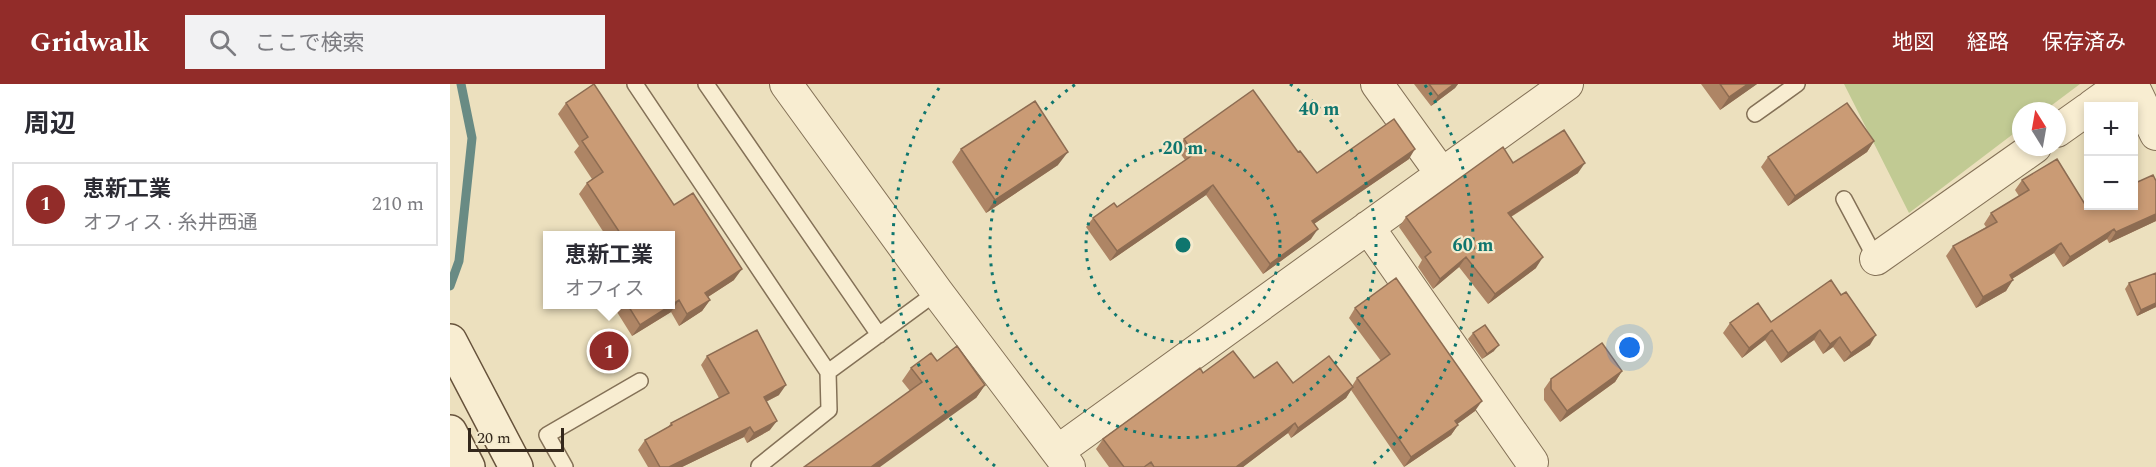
<!DOCTYPE html>
<html lang="ja">
<meta charset="utf-8">
<style>
:root{--surface:#fff;--page:#f2f2f3;--text:#2b2b33;--muted:#7c7c81;--line:#e1e1e2;--accent:#922c29}
body{margin:0;font-family:Spectral,"Noto Sans JP",serif;background:var(--page);color:var(--text)}
.controls{position:absolute;right:18px;top:18px;display:grid;overflow:hidden;border-radius:0px;box-shadow:0 3px 9px #0003}
.controls button{width:54px;height:54px;display:grid;place-items:center;padding:0;border:0;border-bottom:2px solid var(--line);background:var(--surface);color:var(--text);font:30px sans-serif}
.compass{position:absolute;left:1562px;top:18px;width:54px;height:54px;border-radius:50%;background:var(--surface);box-shadow:0 3px 9px #0003;rotate:349deg}
.scale{position:absolute;left:18px;bottom:15px;width:96px;box-sizing:border-box;padding-left:6px;border:3px solid #34281c;border-top:0;font-size:16px;line-height:21px;white-space:nowrap;color:#34281c;-webkit-text-stroke:4px #f4eacd;paint-order:stroke}
.you{position:absolute;left:1180px;top:264px;width:21px;height:21px;margin:-15px;border:4px solid #fff;border-radius:50%;background:#1a73e8;box-shadow:0 0 0 9px #1a73e833}
.badge{display:grid;place-items:center;width:39px;height:39px;border-radius:50%;background:var(--accent);color:#fff;font-size:20px;font-weight:700}
.pin{position:absolute;translate:-50% -50%;border:3px solid #fff;box-shadow:0 2px 6px #0006}
.popup{position:absolute;left:93px;top:147px;width:132px;height:78px;box-sizing:border-box;display:grid;place-content:center;border-radius:0px;background:var(--surface);filter:drop-shadow(0 2px 4px #0005);font-size:20px;white-space:nowrap;color:var(--muted)}
.popup b{font-size:22px;color:var(--text)}
.popup::after{content:'';position:absolute;left:50%;top:100%;margin-left:-12px;border:12px solid transparent;border-top-color:var(--surface)}
.list{margin:0;padding:0;list-style:none}
h2{display:flex;justify-content:space-between;align-items:center;height:78px;margin:0;padding:0 24px;font-size:26px}
h2 small{font-size:20px;font-weight:400;color:var(--muted)}
.list li{display:grid;grid-template-columns:39px 1fr auto;gap:18px;align-items:center;box-sizing:border-box;height:84px;margin:0 12px 12px;padding:0 12px;border:2px solid var(--line);border-radius:0px}
.list b{display:block;font-size:22px;white-space:nowrap}
.list p{margin:0;font-size:20px;white-space:nowrap;color:var(--muted)}
.list em{font-size:20px;font-style:normal;color:var(--muted)}
.icon{flex:none;width:33px;height:33px;fill:none;stroke:currentColor;stroke-width:2;stroke-linecap:round;stroke-linejoin:round}
.map{position:relative;flex:none;width:1706px;height:383px;overflow:hidden}
header{display:flex;align-items:center;gap:36px;box-sizing:border-box;height:84px;padding:0 30px;background:var(--accent);color:#fff}
header strong{font-size:28px}
nav{display:flex;gap:33px;margin-inline-start:auto;font-size:21px}
.search{width:420px;height:54px;background:var(--page);display:flex;align-items:center;gap:15px;box-sizing:border-box;padding:0 21px;border-radius:0px;color:var(--muted);font-size:22px}
main{display:flex}
aside{flex:1;background:var(--surface)}
.map>svg:first-child{display:block}
.green{fill:#c1ca93}
.lines{fill:none;stroke-linecap:round;stroke-linejoin:round}
.stream{stroke:#698b84;stroke-width:9}
.lane-casing{stroke:#847157;stroke-width:18}
.street-casing{stroke:#847157;stroke-width:34}
.secondary-casing{stroke:#66523b;stroke-width:36}
.lane{stroke:#f8edd1;stroke-width:15}
.street{stroke:#f8edd1;stroke-width:32}
.secondary{stroke:#f8edd1;stroke-width:33}
.wall{fill:#ae8565}
.shaded-wall{fill:#8d6c52}
.building{fill:#ca9b75;stroke:#8d6c52;stroke-width:1.5}
.ring{fill:none;stroke:#0f766e;stroke-width:3;stroke-dasharray:3 6}
.centre{fill:#0f766e;stroke:#f4eacd;stroke-width:3}
.ring-label{font-size:18px;text-anchor:middle;font-weight:bold;fill:#0f766e;stroke:#f4eacd;stroke-width:4.5;stroke-linejoin:round;paint-order:stroke}
</style>
<header>
<strong>Gridwalk</strong>
<div class="search"><svg class="icon" aria-label="search" viewBox="0 0 24 24"><circle cx="10" cy="10" r="6"/><path d="M15 15l6 6"/></svg>ここで検索</div>
<nav><a>地図</a><a>経路</a><a>保存済み</a></nav>
</header>
<main>
<aside>
<h2>周辺<small></small></h2>
<ul class="list">
<li><span class="badge">1</span><div><b>恵新工業</b><p>オフィス · 糸井西通</p></div><em>210 m</em></li>
</ul>
</aside>
<div class="map">
<svg width="1706" height="383" viewBox="0 0 1706 383">
<rect width="100%" height="100%" fill="#ece0be"/>
<path class="green" d="M1394,0H1630L1594,27H1571V44L1459,129Z"/>
<g class="lines">
<path class="stream" d="M0,202L9,177L22,54L11,0"/>
<defs>
<path id="lane" d="M185,0L378,288L487,208
M256,0L429,251
M1305,30L1347,0
M1394,115L1426,175
M309,382L379,326L378,288
M115,383L97,351L190,297"/>
<path id="street" d="M336,0L487,208L619,383
M927,0L991,89
M1682,0L1706,50
M1642,22L1673,0
M1607,47L1638,25
M918,143L1082,378
M1426,175L1585,63
M608,367L1117,0"/>
<path id="secondary" d="M0,257L66,383
M0,348L18,383"/>
</defs>
<use href="#lane" class="lane-casing"/>
<use href="#street" class="street-casing"/>
<use href="#secondary" class="secondary-casing"/>
<use href="#lane" class="lane"/>
<use href="#street" class="street"/>
<use href="#secondary" class="secondary"/>
</g>
<path class="wall" d="M964,0H1008L1005,4L981,22Z
M1251,0H1307L1270,26Z
M116,19L224,121L284,196L258,213L260,216L252,227L229,242L221,228L182,252L162,220H220V152H156L129,110L137,99L142,95L124,68L129,62L108,30Z
M734,55L848,68L867,89L959,75L864,140L861,155L813,190L756,111L660,177L636,143L643,134L667,123L735,76L727,65Z
M1424,57L1417,68L1338,122L1311,83L1318,73Z
M511,65L608,81L536,129L502,78Z
M1063,79L1128,89L1061,133L1086,184L1038,220L1009,183L983,205L968,183L972,176L949,143L956,133Z
M1572,96L1636,122L1706,97V137L1659,159L1657,155L1613,183L1604,169L1562,195L1556,207L1526,224L1496,172L1503,162L1536,143L1534,140L1541,129L1569,112L1565,106Z
M1381,196L1420,261L1394,278L1383,263L1373,270L1364,256L1331,279L1315,256L1292,274L1273,249L1280,239L1321,238Z
M1679,199L1706,223L1687,232L1675,205Z
M905,224L1025,327L1007,340L1008,341L1001,351L954,383L901,306L896,314L841,354L838,349L793,383H659L646,365L653,355L753,289L843,299L902,302L907,294L931,277L899,234Z
M1023,249L1044,267L1032,275L1018,255Z
M257,272L329,311L316,318L320,346L297,359L294,353L232,383H198L188,366L195,356L218,343L221,339L269,314L251,281Z
M487,277L535,301L526,314L460,307L452,297L461,284Z
M1172,287L1165,298L1110,338L1094,316V305L1101,295Z"/>
<path class="shaded-wall" d="M1004,0H1008L1005,4L981,22L988,12Z
M1298,0H1307L1270,26L1279,13Z
M1424,57L1417,68L1338,122L1345,112Z
M965,65L959,75L855,146L862,137Z
M618,68L608,81L536,129L545,116Z
M1135,79L1128,89L1051,139L1058,129Z
M763,101L756,111L660,177L667,167Z
M1706,130V137L1659,159L1666,148Z
M868,145L861,155L813,190L820,180Z
M1664,145L1657,155L1613,183L1620,173Z
M1611,159L1604,169L1552,201L1560,191Z
M1016,173L1009,183L983,205L990,195Z
M1093,173L1086,184L1038,220L1045,210Z
M292,185L284,196L247,220L255,209Z
M1563,196L1556,207L1526,224L1533,213Z
M229,216L221,228L182,252L190,241Z
M260,216L252,227L229,242L237,230Z
M1706,219V223L1687,232L1691,226Z
M1322,246L1315,256L1292,274L1299,264Z
M1370,246L1364,256L1331,279L1338,269Z
M1426,251L1420,261L1394,278L1401,269Z
M1390,253L1383,263L1373,270L1380,260Z
M1049,261L1044,267L1032,275L1037,270Z
M1172,287L1165,298L1110,338L1117,327Z
M336,301L329,311L307,322L314,313Z
M535,301L526,314L430,383H421Z
M903,303L896,314L841,354L848,344Z
M1032,317L1025,327L998,347L1005,337Z
M327,337L320,346L297,359L304,349Z
M845,339L838,349L793,383H786Z
M1008,341L1001,351L954,383L961,373Z
M300,343L294,353L232,383H219Z"/>
<path class="building" d="M144,0L224,121L243,109L292,185L255,209L260,216L237,230L229,216L190,241L177,220H220V152H172L137,99L153,88L132,57L138,53L116,19Z
M979,0H1004L988,12Z
M1270,0H1298L1279,13Z
M803,6L848,68L850,67L867,89L944,35L965,65L862,137L868,145L820,180L763,101L667,167L643,134L664,119L667,123L744,70L734,55Z
M585,17L618,68L545,116L511,65Z
M1397,19L1424,57L1345,112L1318,73Z
M1114,46L1135,79L1058,129L1093,173L1045,210L1016,173L990,195L975,173L981,168L956,133L1053,63L1063,79Z
M1607,75L1636,122L1638,121V122H1683V100L1703,91L1706,97V130L1666,148L1664,145L1620,173L1611,159L1560,191L1563,196L1533,213L1503,162L1547,138L1541,129L1579,106L1572,96Z
M1706,189V219L1691,226L1679,199Z
M946,194L1032,317L1005,337L1008,341L961,373L907,294L940,270L905,224Z
M1381,196L1391,211L1396,208L1426,251L1401,269L1390,253L1380,260L1370,246L1338,269L1322,246L1299,264L1280,239L1308,219L1321,238Z
M1035,241L1049,261L1037,270L1023,249Z
M307,246L336,301L314,313L327,337L304,349L300,343L219,383H210L195,356L222,341L221,339L279,309L257,272Z
M1152,259L1172,287L1117,327L1101,305V295Z
M507,262L535,301L421,383H354L472,298L461,284L481,269L487,277Z
M783,267L804,294L827,278L843,299L879,272L903,303L848,344L845,339L786,383H704L701,378L694,383H674L653,355L750,284L753,289Z"/>
<g class="ring">
<circle cx="733" cy="161" r="97"/>
<path d="M840 0A193 193 0 1 1 626 0"/>
<path d="M545 382A290 290 0 0 1 491 1M975 1A290 290 0 0 1 921 382"/>
</g>
<circle cx="733" cy="161" r="9" class="centre"/>
<g class="ring-label">
<text x="869" y="31">40 m</text>
<text x="733" y="70">20 m</text>
<text x="1023" y="167">60 m</text>
</g>
</svg>
<div class="controls">
<button>+</button>
<button>−</button>
</div>
<svg class="compass" viewBox="-18 -18 36 36"><path d="M0-13l5 13h-10z" fill="#e53935"/><path d="M0 13l5-13h-10z" fill="#7c7c81"/></svg>
<div class="scale">20 m</div>
<div class="you"></div>
<div class="pin badge" style="left:159px;top:267px">1</div>
<div class="popup"><b>恵新工業</b>オフィス</div>
</div>
</main>
